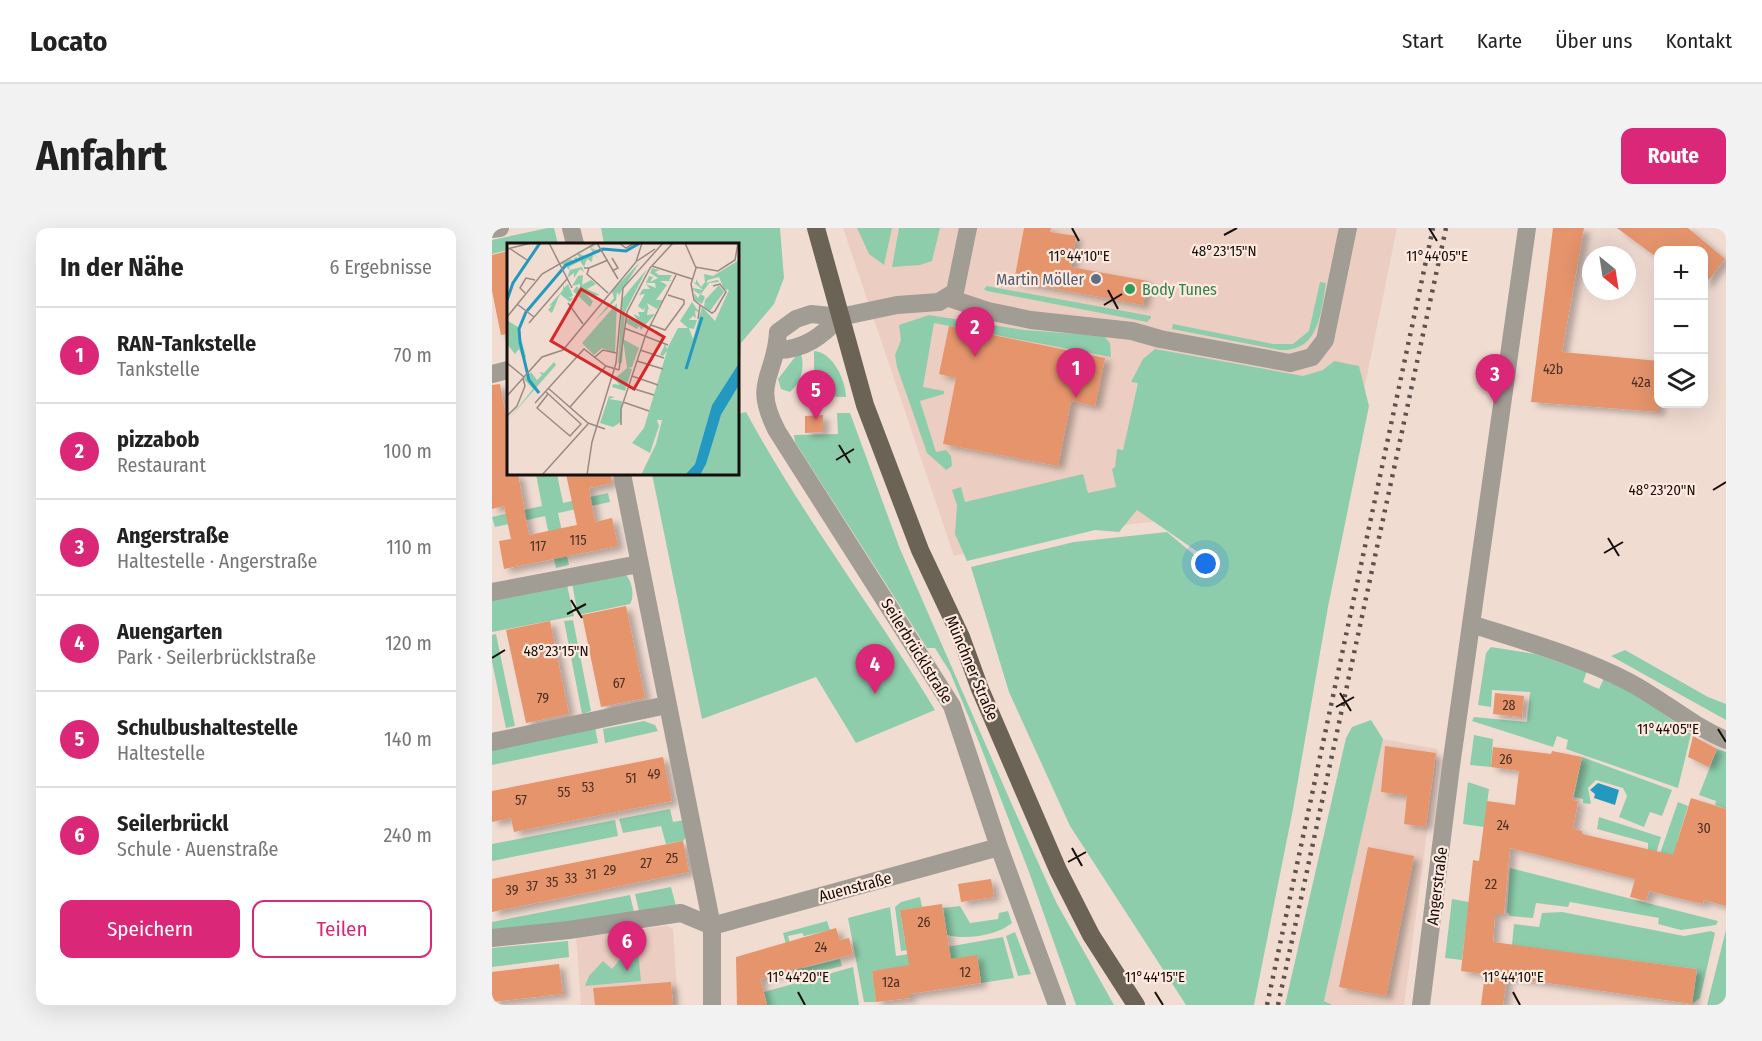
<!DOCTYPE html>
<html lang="de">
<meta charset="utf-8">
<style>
:root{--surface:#fff;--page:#f2f2f2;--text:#222;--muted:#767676;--line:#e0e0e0;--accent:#db2777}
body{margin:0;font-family:"Fira Sans Condensed",sans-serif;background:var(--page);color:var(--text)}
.controls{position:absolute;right:18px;top:18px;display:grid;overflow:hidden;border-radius:12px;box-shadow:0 6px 24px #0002}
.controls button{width:54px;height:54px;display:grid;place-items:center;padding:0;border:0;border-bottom:2px solid var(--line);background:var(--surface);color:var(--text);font:30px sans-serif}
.compass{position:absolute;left:1090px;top:18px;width:54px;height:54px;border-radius:50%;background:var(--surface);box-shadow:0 6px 24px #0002;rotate:150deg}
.you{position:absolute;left:714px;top:336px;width:21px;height:21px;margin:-15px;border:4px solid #fff;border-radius:50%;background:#1a73e8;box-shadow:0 0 0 9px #1a73e833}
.badge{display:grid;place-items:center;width:39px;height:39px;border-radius:50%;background:var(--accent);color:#fff;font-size:20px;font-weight:700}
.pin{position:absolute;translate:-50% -50px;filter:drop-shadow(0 2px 3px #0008)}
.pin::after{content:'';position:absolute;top:32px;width:21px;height:18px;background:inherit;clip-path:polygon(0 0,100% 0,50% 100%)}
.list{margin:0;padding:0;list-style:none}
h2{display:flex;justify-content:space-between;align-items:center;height:78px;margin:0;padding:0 24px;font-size:26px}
h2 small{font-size:20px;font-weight:400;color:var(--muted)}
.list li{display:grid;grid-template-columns:39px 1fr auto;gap:18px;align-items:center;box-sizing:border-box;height:96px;padding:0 24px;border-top:2px solid var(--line)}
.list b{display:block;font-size:22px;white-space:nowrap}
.list p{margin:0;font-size:20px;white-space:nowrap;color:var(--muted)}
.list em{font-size:20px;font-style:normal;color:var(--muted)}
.actions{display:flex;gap:12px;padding:18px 24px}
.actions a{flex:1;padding:14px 0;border:2px solid var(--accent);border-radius:12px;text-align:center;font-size:21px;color:var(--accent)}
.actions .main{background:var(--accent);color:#fff}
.icon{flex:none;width:33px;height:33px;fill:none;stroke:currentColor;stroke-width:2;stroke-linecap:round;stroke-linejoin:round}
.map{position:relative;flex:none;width:1234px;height:777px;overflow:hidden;border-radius:12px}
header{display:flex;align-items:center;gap:36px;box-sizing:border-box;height:84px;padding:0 30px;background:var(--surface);border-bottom:2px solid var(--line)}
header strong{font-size:28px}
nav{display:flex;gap:33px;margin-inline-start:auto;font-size:21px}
.intro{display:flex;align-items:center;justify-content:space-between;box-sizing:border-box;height:144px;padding:0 36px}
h1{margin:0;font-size:42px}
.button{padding:15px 27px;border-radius:12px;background:var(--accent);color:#fff;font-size:21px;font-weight:700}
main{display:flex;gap:36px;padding:0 36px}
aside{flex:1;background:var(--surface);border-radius:12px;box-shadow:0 6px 24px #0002}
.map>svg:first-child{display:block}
.built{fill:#ebcec1}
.green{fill:#8ecdac}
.water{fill:#2499bf}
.building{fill:#e5946c;filter:url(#shadow)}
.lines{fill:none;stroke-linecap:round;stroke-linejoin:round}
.minor{stroke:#a19c94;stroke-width:18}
.major{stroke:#6b6355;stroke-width:18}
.rail{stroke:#5d514c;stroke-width:4.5;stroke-dasharray:3 6;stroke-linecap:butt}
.ticks{fill:none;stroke:#160f0c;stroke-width:2}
.service-dot{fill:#5c6f8a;stroke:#ffe9df;stroke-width:2}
.leisure-dot{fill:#2e9e5b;stroke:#ffe9df;stroke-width:2}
.labels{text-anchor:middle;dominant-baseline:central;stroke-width:4.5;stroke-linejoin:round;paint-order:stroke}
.number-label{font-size:14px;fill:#4a3024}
.service-label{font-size:16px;fill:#4e5e75;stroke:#ffe9df;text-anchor:end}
.leisure-label{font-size:16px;fill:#27864d;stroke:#ffe9df;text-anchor:start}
.street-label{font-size:16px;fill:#160f0c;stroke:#ffe9df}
.inset-river{fill:none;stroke:#2499bf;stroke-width:3}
.inset-road{fill:none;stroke:#998a83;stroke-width:1.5}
.view{fill:#d62828;fill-opacity:0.15;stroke:#d62828;stroke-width:3}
.inset-edge{fill:none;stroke:#160f0c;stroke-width:3}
.ticks-label{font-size:15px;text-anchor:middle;fill:#160f0c;stroke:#ffe9df;stroke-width:4.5;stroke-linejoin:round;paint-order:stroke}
</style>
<header>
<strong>Locato</strong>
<nav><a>Start</a><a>Karte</a><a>Über uns</a><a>Kontakt</a></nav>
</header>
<div class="intro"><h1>Anfahrt</h1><a class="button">Route</a></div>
<main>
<aside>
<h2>In der Nähe<small>6 Ergebnisse</small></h2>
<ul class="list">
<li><span class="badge">1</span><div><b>RAN-Tankstelle</b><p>Tankstelle</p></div><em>70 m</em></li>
<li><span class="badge">2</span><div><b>pizzabob</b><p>Restaurant</p></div><em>100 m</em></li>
<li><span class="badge">3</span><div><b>Angerstraße</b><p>Haltestelle · Angerstraße</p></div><em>110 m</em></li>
<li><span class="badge">4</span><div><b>Auengarten</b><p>Park · Seilerbrücklstraße</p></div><em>120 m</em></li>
<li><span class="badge">5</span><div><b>Schulbushaltestelle</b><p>Haltestelle</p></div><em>140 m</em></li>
<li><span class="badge">6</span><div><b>Seilerbrückl</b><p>Schule · Auenstraße</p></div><em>240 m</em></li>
</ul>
<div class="actions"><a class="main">Speichern</a><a>Teilen</a></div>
</aside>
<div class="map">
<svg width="1234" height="777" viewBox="0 0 1234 777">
<defs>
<filter id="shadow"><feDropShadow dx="6" dy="4" stdDeviation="3" flood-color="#0004"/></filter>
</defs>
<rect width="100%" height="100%" fill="#f1dcd2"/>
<path class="built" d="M351,0H905L832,359L686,291L570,304L462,328Z
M891,511L946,521L912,777H831Z
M175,698L181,701L186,777H89L84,708Z"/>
<path class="green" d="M56,0H62L66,16H16V22L0,26V12Z
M109,0H288L292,50L282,76L249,115L246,170V16H112Z
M365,0H400L392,37L377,26Z
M407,0H448L440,33L428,37L400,39Z
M828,54L834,55C829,85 827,124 788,122L680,101L681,96L781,116H801L817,103Z
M495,58L659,88V90L655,94L495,63L492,61Z
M437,87L532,102L612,108L618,115L619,129L442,95L431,159L452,163V166L428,173L444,224L454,222L459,228L460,238L454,242L435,225L405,139L403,127L409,112L407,97Z
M663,121L811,148L831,142L842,133L867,138L877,178L836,379L801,581L762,777H694L578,598L517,464L479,339L582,314L675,304L719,341L726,338L645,282L627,304L603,302L475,333L463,306L465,277L460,262L469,259L473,274L591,246L596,265L624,259L620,241L623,239L625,221L631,222L646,155L639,154L651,131Z
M322,123C341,124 354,153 354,169L311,168L322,144Z
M309,126C313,141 309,154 298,164L289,161L286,151L303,129Z
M254,184C310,287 382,381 443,482L364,515L324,449L210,491L160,246H246V186Z
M345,185H358L408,321L521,579L564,674L622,777H584L537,644L485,509L458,444L443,420H435L303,214L302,207L346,206Z
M44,246H65L71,275L116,265L118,274L66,285L77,337L64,340L53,288L3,299L0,289L50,278Z
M133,346C140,352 143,368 138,376L86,387L80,355Z
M75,357L82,388L0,404V369Z
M81,392L99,483L90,486L72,393Z
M4,406L23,498L14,500L0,434V407Z
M999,419L1043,426L1095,443L1091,454L1107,461L1112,450L1139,462L1199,506L1186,560L1074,521L1076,512L1065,508L1061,519L980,493L982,489L1035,494L1038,464L1000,462L999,479L986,477L994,425Z
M1133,422L1216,469L1234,476V492L1119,428Z
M879,492L891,511L832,773L840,777H793L854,510L860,499Z
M152,493L163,497L166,503L113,515L111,501Z
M103,499L106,515L0,537V520Z
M982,507L1001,511L999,539L978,537Z
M1225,521L1234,524V581L1223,577L1224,573L1207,567Z
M1090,529L1180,562L1170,588L1158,584L1152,599L1127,589L1135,568L1131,560L1104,552L1096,560L1099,576L1091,575V571L1082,569Z
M976,554L997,561L992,599L971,596Z
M1186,574L1196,578L1185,614L1203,620L1158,654Z
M178,581L181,594L192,592L195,608L191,613L174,616L169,598L131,605L127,591Z
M1107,589L1169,609L1156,653V615L1105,601Z
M123,592L126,608L0,633V616Z
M1018,640L1226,693L1224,697L1189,702L1166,696L1167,690L1078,674L1076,679L1044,675L1041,690L1018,688L1015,684Z
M179,659L184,678L147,683L143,666Z
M138,667L142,684L140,689L0,704V694Z
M428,669L430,679L408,682L413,713L453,716L409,723L403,679L409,674Z
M960,671L977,674L970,732L953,730Z
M468,678L478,695L506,691L507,685L516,683L520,695C504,708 474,712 455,707L451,680Z
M398,679L404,728L443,722L454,733L380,743L384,774H372L356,690Z
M1070,684L1192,708L1219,703L1223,705L1208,770L1200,776L1205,741L1020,717L1022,696L1047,699L1050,685Z
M335,693L338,702L312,708L310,705L296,708L302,733L309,732L312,740L348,731L350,738L303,750L291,705Z
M1234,702V777H1215Z
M523,704L539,746L526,748L514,708Z
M140,706L145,713L149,753L93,758L97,748L111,733L120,741L136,722L126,715L128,712Z
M511,709L522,750L489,755L485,728L456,732L455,719Z
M76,713L77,729L0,739V720Z
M361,739L367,777H275L272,764Z"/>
<path class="water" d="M1106,555L1127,562L1123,577L1102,570L1103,566L1098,562Z"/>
<path class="building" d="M532,0H559L558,4L584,8L579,39L656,53L651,77L522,53Z
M1061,0H1092L1070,124L1167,133V184L1039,174Z
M1125,0H1196L1233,31L1212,58V22H1167V31Z
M16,23V106L9,107L0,63V27Z
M457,98L613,130L603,178L579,173L566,238L451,216L464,150L447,146Z
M8,156L16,198V246H26L37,307L85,297L74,246H119L120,255L97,260L103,294L120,290L126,318L12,341L7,313L19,311L12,278L0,281V157Z
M331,187V204L313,205V188Z
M134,378L153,470L109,479L90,387Z
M58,393L77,486L34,495L14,402Z
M1003,465L1032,468L1030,489L1001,486Z
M1201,508L1225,521L1217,539L1196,529Z
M893,518L944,525L934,599L912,596L915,567L889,564Z
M1001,519L1059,526L1060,523L1090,529L1080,572L1086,573L1081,601L1090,603V606L1181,627L1199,570L1234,581V678L1212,672L1211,676L1157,663L1154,673L1138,669L1143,651L1018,620L1012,686H1003L1001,714L1205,741L1200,776L1015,749L1011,777H989L993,746L969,743L981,632L987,633L995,573L1023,577L1027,543L999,539Z
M171,529L180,573L22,604L19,590L0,594V563Z
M191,613L197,644L0,684V651Z
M876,619L922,628L894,768L847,759Z
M499,651L502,669L469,674L466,656Z
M450,676L459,731L485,727L489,755L418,766V770L384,774L380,743L417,737L408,682Z
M344,700L348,712L357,710L361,726L268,751L275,777H245L244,729Z
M67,736L71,766L0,774V744Z
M179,754L181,777H103L101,760Z"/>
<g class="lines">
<path class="minor" d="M79,0L83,16
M476,0L463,64L447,74L405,77L348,89L319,86L304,91L286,104C284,149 259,153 285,203L460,478L507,619L565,777
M0,1L8,0
M457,70L496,83L539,92L640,103L668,111L798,135L820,129L833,112L856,0
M285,122C312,122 330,108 348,89
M0,146L16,142
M130,246L220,698V777
M0,364L147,336
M979,396C1032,413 1086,428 1135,453C1170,471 1198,497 1234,512
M0,514L175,477
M0,710L77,702L189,685L220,698L507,619
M929,777L959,538L1035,0"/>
<path class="major" d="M324,0L373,177L428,322L469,409L488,461L566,642L599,707L644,777"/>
<path class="rail" d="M775,777L941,0
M786,777L954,0"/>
</g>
<path class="ticks" d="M580,0L587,13M937,0L945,13M732,7L745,0M616,62L626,81M612,77L630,66M347,217L358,235M344,232L362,221M1221,262L1234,254M1116,310L1127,328M1112,325L1131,314M79,372L90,390M75,386L94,376M0,430L13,422M848,465L859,483M844,479L862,469M1226,501L1234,514M580,620L590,638M576,634L594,624M306,764L313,777M663,764L671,777M1021,764L1028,777"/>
<circle class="service-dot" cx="604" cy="51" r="6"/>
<circle class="leisure-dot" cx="638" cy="61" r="6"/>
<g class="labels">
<g class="number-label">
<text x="1061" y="141">42b</text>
<text x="1149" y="154">42a</text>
<text x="86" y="312">115</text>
<text x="46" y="318">117</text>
<text x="127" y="455">67</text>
<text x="51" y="470">79</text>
<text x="1017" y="477">28</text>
<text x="1014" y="531">26</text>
<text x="162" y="546">49</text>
<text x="139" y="550">51</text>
<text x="96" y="559">53</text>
<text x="72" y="564">55</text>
<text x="29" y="572">57</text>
<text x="1011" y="597">24</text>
<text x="1212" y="600">30</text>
<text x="180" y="630">25</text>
<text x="154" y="635">27</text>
<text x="118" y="642">29</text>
<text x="99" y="646">31</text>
<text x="79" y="650">33</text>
<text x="60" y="654">35</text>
<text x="999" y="656">22</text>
<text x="40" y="658">37</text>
<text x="20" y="662">39</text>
<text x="432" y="694">26</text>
<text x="329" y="719">24</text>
<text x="473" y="744">12</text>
<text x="399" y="754">12a</text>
</g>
<g class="service-label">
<text x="592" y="51">Martin Möller</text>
</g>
<g class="leisure-label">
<text x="650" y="61">Body Tunes</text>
</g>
<g class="street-label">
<text transform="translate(425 423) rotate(58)">Seilerbrücklstraße</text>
<text transform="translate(480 440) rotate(67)">Münchner Straße</text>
<text transform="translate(945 658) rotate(-83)">Angerstraße</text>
<text transform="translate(363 659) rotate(-15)">Auenstraße</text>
</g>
</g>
<g transform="translate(15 15)">
<rect width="232" height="232" fill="#f1dcd2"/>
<path d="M89,2L84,5L92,8L87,11L92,16L86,11L85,19L80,16L77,24L73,18L62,24L63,27L75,24L77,29L73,26L67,35V30L60,35L63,27L54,20L64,16L68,20L67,15L70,14L71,19L73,17L70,10L81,14L86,10L83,4ZM232,17V120L205,162L188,221L178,232H134L149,201L155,177H150L152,183L143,210L125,200L137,185L160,108L156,113L135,106L153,112L158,101L160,106L171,85H181L173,78L185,59L192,69L188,68L189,75L186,73L182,77H190L187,86L182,85L186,96L195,64L208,78L222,47L217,46L212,34L201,37L199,40L210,37H211L212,39L202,40L194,51L198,54L195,61L188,57L187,50L191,55L194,50L192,51L186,47V45L196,47L186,39L189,40V36L194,44L198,39L197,31L206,33ZM133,19L112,52L110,49L109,57L87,79L107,55L105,48ZM145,25L153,27L148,29L152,32H165L162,37L165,38H153L160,42L149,57H156L150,66L140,60L142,66L150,68L141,66L140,72L148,71L134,87L132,83L130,86L119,80V75L132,79L126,71L133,74L131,69H137L138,64L136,67L131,63L138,51L132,52L136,46H143L139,41L149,45L148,40H139L142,33L146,34L143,39L151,35L143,30ZM140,26L118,69L115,120H111L115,56ZM76,32L75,42L84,37L89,41L80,46L93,52L86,53L75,47L86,58L83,64L66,48L70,43L73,47V41L65,43L71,33ZM56,41L57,45L61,41L66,53L61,55H66L63,59L53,51L45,70L41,67L45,62L42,63L56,47ZM212,42L217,49L203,68L197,64L198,57ZM110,60L108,110L95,105L87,112L75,100ZM1,78L11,84L19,114L16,116L12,106L8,111L0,101ZM116,96L132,105L125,124L121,125L125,126L118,148L105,144L106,141L113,142L107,136L120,125ZM47,119L49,122L0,178L26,146L17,136L24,129L30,137L35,132L32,129L37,130ZM232,142V232H193L214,172ZM102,153L108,154L102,156L115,158L114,179L106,184L93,180Z" fill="#8ecdac"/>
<path d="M232,120V142L214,172L199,221L193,232H178L188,221L205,162Z" fill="#2499bf"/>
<path class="inset-river" d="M0,57L6,40L33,0M179,126L195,74M32,150L22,137L13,99L12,86L19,69L59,22L96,6L119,8L133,0"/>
<path class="inset-road" d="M42,0L65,45M90,0L111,36M112,0L119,5L128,0M178,0L189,25L184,41L187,57L193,62L191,76M2,5L20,17M0,6L24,0M130,18L148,6M145,23L185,36M188,24L211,28L228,17L231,0M77,25H82L80,31L101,50M82,25L101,17M105,28L111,25L105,15M18,50L13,45L19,35L28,37M61,60L76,81M10,61L27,74M193,62L205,70L208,68L219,49L213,41L206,43M0,74L35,31L89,0M22,80L60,36M144,82L158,87L177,61V57L161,52M117,85L161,102M133,107L157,115M88,114L96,107L109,110M130,118L156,126M0,120L17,134M112,127L120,69L143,25L166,0M125,133L151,142M121,144L147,152M41,145L81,180L98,186M38,148L74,181L63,193L30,165L41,151M0,153L35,114L56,107L129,19L135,0M116,159L142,168M28,160L77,106L99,123L112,127M63,164L99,123M0,173L10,163L18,143L16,135M114,182V166L139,91L169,32M35,232L81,181M80,232L85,199L109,120L116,45L156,0"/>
<path class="view" d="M74,46L157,94L127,146L44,98Z"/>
<rect width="232" height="232" class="inset-edge"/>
</g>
<g class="ticks-label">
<text x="732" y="28">48°23'15"N</text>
<text x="587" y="33">11°44'10"E</text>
<text x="945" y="33">11°44'05"E</text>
<text x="1170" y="267">48°23'20"N</text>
<text x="64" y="428">48°23'15"N</text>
<text x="1176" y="506">11°44'05"E</text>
<text x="306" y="754">11°44'20"E</text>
<text x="663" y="754">11°44'15"E</text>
<text x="1021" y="754">11°44'10"E</text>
</g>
</svg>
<div class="controls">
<button>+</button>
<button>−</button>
<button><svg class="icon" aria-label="layers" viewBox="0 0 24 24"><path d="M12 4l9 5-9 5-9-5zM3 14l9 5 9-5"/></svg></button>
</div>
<svg class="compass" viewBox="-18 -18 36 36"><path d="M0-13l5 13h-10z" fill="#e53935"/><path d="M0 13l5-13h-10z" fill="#767676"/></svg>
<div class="you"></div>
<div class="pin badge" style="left:584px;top:170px">1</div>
<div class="pin badge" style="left:483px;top:129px">2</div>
<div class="pin badge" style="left:1003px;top:176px">3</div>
<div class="pin badge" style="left:383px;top:466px">4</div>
<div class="pin badge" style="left:324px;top:192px">5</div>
<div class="pin badge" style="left:135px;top:743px">6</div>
</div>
</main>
